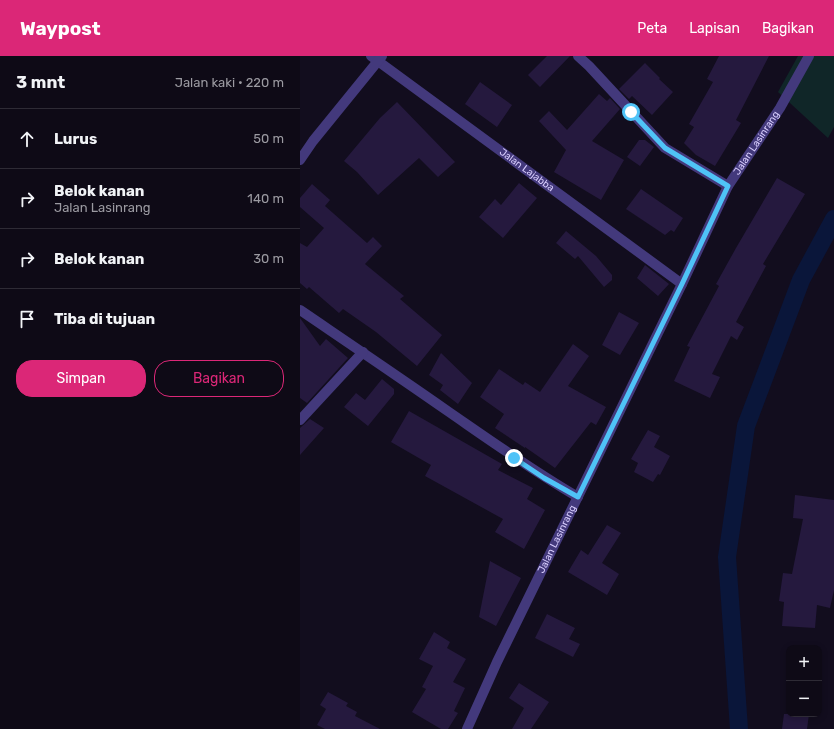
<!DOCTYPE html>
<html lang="id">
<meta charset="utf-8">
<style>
:root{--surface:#0e0a16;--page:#1c1823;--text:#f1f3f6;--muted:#9b9aa1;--line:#2e2b35;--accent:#db2777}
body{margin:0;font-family:Rubik,sans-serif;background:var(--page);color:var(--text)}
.controls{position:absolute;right:12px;bottom:12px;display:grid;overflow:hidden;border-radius:8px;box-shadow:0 2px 6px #0003}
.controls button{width:36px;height:36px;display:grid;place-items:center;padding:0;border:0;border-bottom:1px solid var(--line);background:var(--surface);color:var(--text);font:20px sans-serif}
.stop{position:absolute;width:12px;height:12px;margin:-9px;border:3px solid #4fc3f7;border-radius:50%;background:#fff}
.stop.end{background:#4fc3f7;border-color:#fff;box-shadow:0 1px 4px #0008}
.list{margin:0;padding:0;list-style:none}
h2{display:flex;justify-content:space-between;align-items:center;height:52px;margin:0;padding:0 16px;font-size:17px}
h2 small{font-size:13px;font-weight:400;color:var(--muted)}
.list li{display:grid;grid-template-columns:26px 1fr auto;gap:12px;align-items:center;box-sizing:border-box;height:60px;padding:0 16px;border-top:1px solid var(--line)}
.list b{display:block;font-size:15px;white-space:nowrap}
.list p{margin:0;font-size:13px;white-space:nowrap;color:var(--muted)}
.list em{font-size:13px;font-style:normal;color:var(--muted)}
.actions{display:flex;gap:8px;padding:12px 16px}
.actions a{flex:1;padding:9px 0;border:1px solid var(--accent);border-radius:16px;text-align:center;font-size:14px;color:var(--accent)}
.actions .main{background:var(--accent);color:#fff}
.icon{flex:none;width:22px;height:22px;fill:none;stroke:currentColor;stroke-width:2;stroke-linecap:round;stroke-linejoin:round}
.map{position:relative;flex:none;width:534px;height:673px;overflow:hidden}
header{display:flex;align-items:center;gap:24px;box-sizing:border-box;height:56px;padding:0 20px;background:var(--accent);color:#fff}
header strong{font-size:19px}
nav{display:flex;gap:22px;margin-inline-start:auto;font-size:14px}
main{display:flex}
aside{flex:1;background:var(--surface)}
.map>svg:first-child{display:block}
.green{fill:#102628}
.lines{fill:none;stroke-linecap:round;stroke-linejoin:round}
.canal{stroke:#0a163a;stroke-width:18}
.building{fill:#25193e}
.minor{stroke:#43397c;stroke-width:10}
.tertiary{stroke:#43397c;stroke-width:10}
.route{stroke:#4fc3f7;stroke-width:5}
.labels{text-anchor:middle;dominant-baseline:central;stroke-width:3.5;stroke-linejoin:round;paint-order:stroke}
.street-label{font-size:10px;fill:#d7ccfd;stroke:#120d1e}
</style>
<header>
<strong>Waypost</strong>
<nav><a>Peta</a><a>Lapisan</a><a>Bagikan</a></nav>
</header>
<main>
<aside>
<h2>3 mnt<small>Jalan kaki · 220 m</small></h2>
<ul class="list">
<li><svg class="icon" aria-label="ahead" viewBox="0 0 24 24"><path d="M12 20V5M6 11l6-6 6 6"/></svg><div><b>Lurus</b></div><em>50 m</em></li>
<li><svg class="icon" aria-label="right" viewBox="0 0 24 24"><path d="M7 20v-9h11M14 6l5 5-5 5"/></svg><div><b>Belok kanan</b><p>Jalan Lasinrang</p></div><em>140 m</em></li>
<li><svg class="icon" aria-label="right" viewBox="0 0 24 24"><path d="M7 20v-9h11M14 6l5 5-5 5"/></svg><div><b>Belok kanan</b></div><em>30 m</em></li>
<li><svg class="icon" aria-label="arrive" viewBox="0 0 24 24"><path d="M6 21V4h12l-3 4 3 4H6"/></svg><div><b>Tiba di tujuan</b></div></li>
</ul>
<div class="actions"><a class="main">Simpan</a><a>Bagikan</a></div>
</aside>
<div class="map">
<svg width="534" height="673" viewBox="0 0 534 673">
<rect width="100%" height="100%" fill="#120d1e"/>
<path class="green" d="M498,0H534V71L528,82L478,36Z"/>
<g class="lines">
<path class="canal" d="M439,673L427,501L446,370L501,224L534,163"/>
</g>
<path class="building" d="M247,0H270L240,31L228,19Z
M419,0H469L436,64L441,67L415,110L396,99L384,87L394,71L389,68L413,26L407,23Z
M345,7L360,22L359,23L373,36L352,59L332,40L329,43L319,33Z
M180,26L212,49L197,71L165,48Z
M299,38L307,45L310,42L320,53L292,85L324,104L301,144L254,116L266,94L239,65L249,55L267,74Z
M97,46L155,106L138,121L119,102L78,139L57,116L44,105L80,62Z
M339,84H345L354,91L340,110L327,101Z
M477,122L505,138L463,208L466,210L436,266L444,271L437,284L431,280L412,318L420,321L410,342L374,325L390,291L387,290L419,230L416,228L436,192Z
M219,127L237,142L203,182L179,161L195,143L201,149Z
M12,128L30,144L25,150L67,187L73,181L82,190L65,208L104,240L100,243L142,279L117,310L76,276L43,253L39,257L9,231L7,233L0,227V187L7,191L24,172L0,151V142Z
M341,133L383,162L374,176L371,174L365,179L326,153Z
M266,175L296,200L312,219V224L304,231L278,200L275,203L256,187Z
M345,209L369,228L358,240L337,222Z
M319,256L339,267L320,299L302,289Z
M0,262L20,290L26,283L48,302L7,347L0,342Z
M273,288L289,300L268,330L306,351L296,369L291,366L255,412L225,391V392L195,372L204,358L180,341L199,313L223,329L225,326L240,336Z
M141,297L172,327L158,348L140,334L143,329L129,319Z
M82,323L94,333V338L68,370L44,351L56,337L65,344Z
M109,355L202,408L198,414L233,432L227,443L245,454L224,493L195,476L203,463L125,420L131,409L91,386Z
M10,363L24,372L0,399V372Z
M348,374L360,380L354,391L370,400L360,419L358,418L353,426L334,416L338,407L331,403Z
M495,439L534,444V534L530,552L517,549L515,572L482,570L484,546L479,545L483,517L492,518L503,463L493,462Z
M307,469L321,477L302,507L319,518L307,539L268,516L281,494L288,499Z
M190,505L221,522L196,570L179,561Z
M247,558L275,572L269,583L280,588L273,601L235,582Z
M134,576L150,586L147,592L166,603L153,626L165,632L154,655L158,657L148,673H141L112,656L126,633L122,631L133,610L119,603Z
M219,627L249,646L231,673H212L224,652L209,642Z
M28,636L48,647L46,650L57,656L55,660L80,673H25L17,669L26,653L20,649Z
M484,658H509L507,673H482Z"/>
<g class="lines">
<g class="minor">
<path id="s1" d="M71,0L382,228"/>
<path d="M278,0L289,10L365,92L428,130"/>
<path d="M0,104L13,85L82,0"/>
<path d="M0,254C50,288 99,321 149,356C191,385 233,415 278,441"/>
<path d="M0,364L63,296"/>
</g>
<path class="tertiary" id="s2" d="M167,673L197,606L382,228L428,130L480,52L509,0"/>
</g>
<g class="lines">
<path class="route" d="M214,402L244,422L278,441L382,228L428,130L365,92L331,56"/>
</g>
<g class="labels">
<g class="street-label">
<text stroke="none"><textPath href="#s2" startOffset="654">Jalan Lasinrang</textPath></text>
<text stroke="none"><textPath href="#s1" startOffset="193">Jalan Lajabba</textPath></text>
<text stroke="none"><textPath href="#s2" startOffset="210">Jalan Lasinrang</textPath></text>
</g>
</g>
</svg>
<div class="controls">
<button>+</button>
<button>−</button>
</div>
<div class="stop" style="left:331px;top:56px"></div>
<div class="stop end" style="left:214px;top:402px"></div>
</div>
</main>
